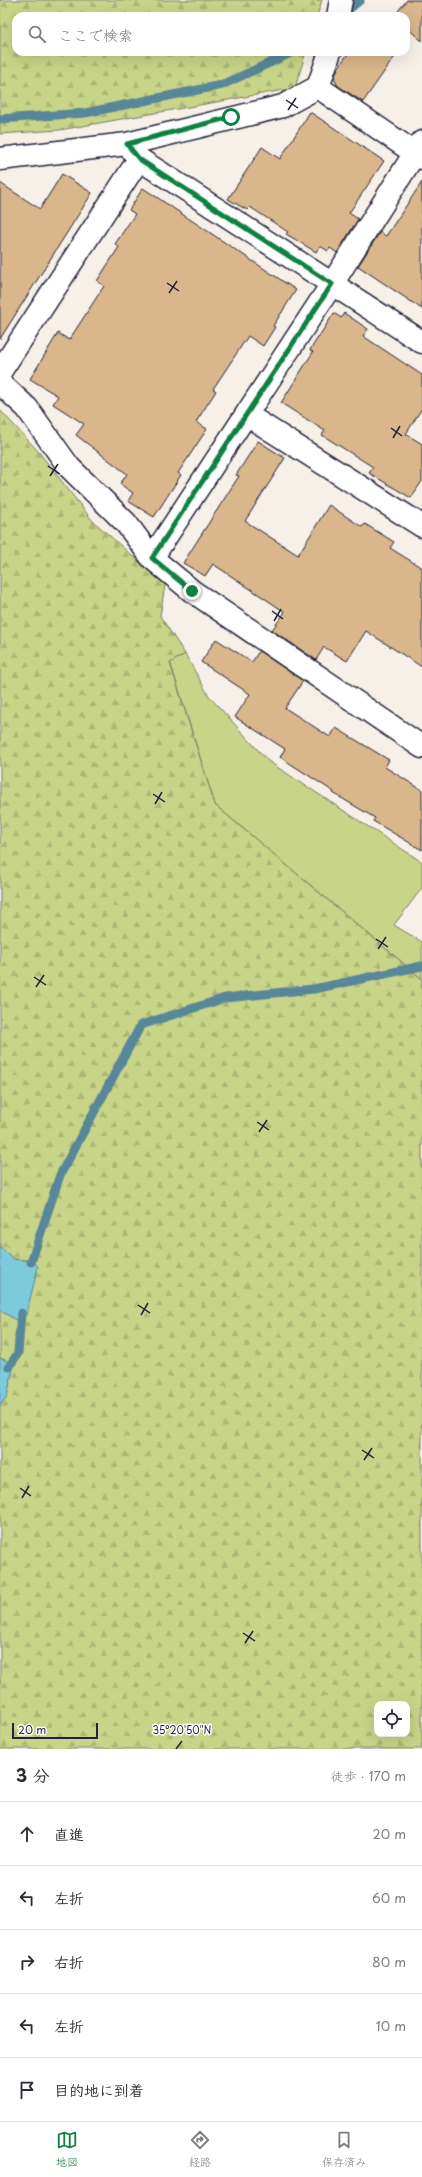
<!DOCTYPE html>
<html lang="ja">
<meta charset="utf-8">
<style>
:root{--surface:#fff;--page:#f7f7f7;--text:#2b2b33;--muted:#7c7c81;--line:#e1e1e2;--accent:#0b8043}
body{margin:0;font-family:"Playpen Sans","Klee One",sans-serif;background:var(--page);color:var(--text)}
.controls{position:absolute;right:12px;bottom:12px;display:grid;overflow:hidden;border-radius:8px;box-shadow:0 4px 16px #0002}
.controls button{width:36px;height:36px;display:grid;place-items:center;padding:0;border:0;border-bottom:1px solid var(--line);background:var(--surface);color:var(--text);font:20px sans-serif}
.scale{position:absolute;left:12px;bottom:10px;width:86px;box-sizing:border-box;padding-left:4px;border:2px solid #22223b;border-top:0;font-size:11px;line-height:14px;white-space:nowrap;color:#22223b;-webkit-text-stroke:3px #fff;paint-order:stroke}
.stop{position:absolute;width:12px;height:12px;margin:-9px;border:3px solid #0b8043;border-radius:50%;background:#fff}
.stop.end{background:#0b8043;border-color:#fff;box-shadow:0 1px 4px #0008}
.list{margin:0;padding:0;list-style:none}
h2{display:flex;justify-content:space-between;align-items:center;height:52px;margin:0;padding:0 16px;font-size:17px}
h2 small{font-size:13px;font-weight:400;color:var(--muted)}
.list li{display:grid;grid-template-columns:26px 1fr auto;gap:12px;align-items:center;box-sizing:border-box;height:64px;padding:0 16px;border-top:1px solid var(--line)}
.list b{display:block;font-size:15px;white-space:nowrap}
.list em{font-size:13px;font-style:normal;color:var(--muted)}
.icon{flex:none;width:22px;height:22px;fill:none;stroke:currentColor;stroke-width:2;stroke-linecap:round;stroke-linejoin:round}
.map{position:relative;flex:none;width:422px;height:1749px;overflow:hidden}
.search{position:absolute;background:var(--surface);box-shadow:0 4px 16px #0002;left:12px;right:12px;top:12px;height:44px;display:flex;align-items:center;gap:10px;box-sizing:border-box;padding:0 14px;border-radius:12px;color:var(--muted);font-size:15px}
.sheet{height:372px;background:var(--surface)}
nav{display:flex;justify-content:space-around;align-items:center;box-sizing:border-box;height:56px;border-top:1px solid var(--line);background:var(--surface);font-size:11px;color:var(--muted)}
nav a{display:grid;justify-items:center;gap:2px}
nav .on{color:var(--accent)}
.map>svg:first-child{display:block}
.grass{fill:#c8d487;stroke:#757b61}
.forest{fill:url(#forest-firs);stroke:#757b61;fill-rule:evenodd}
.water{fill:#7dcbda;stroke:#59879a}
.lines{fill:none;stroke-linecap:round;stroke-linejoin:round}
.stream{stroke:#59879a;stroke-width:9}
.building{fill:#d9b68b;stroke:#22223b}
.minor-casing{stroke:#22223b;stroke-width:25}
.minor{stroke:#fff;stroke-width:22}
.route{stroke:#0b8043;stroke-width:5}
.ticks{fill:none;stroke:#22223b;stroke-width:1.5}
.ticks-label{font-size:10px;text-anchor:middle;fill:#22223b;stroke:#fff;stroke-width:3;stroke-linejoin:round;paint-order:stroke}
</style>
<div class="map">
<svg width="422" height="1749" viewBox="0 0 422 1749">
<defs>
<pattern id="forest-firs" width="22" height="20" patternUnits="userSpaceOnUse"><rect width="22" height="20" fill="#c8d487"/><path d="M5 1l3.5 6h-7zM16 11l3.5 6h-7z" fill="#acb675"/></pattern>
</defs>
<rect width="100%" height="100%" fill="#f7f0e8"/>
<filter id="ink" filterUnits="userSpaceOnUse"><feTurbulence type="fractalNoise" baseFrequency=".025" numOctaves="2"/><feDisplacementMap in="SourceGraphic" scale="8" xChannelSelector="R" yChannelSelector="G"/><feConvolveMatrix kernelMatrix="1 2 1 2 8 2 1 2 1" color-interpolation-filters="sRGB"/></filter>
<g filter="url(#ink)">
<path class="grass" d="M185,654L209,696L268,761L422,862V888L394,925L422,942V979L215,805L170,662Z"/>
<path class="forest" d="M0,0H322L317,16H16V52H306L295,88L60,130L0,134Z
M0,410L38,451L92,520L165,585L160,616L185,654L170,663L215,805L422,979V1749H0V1406L7,1396L14,1364L0,1358V1310L16,1320L34,1261L14,1259L0,1247ZM377,1704H407V1734H377Z"/>
<path class="water" d="M0,1247L14,1259L34,1261L38,1267L26,1315L16,1320L0,1310Z
M0,1358L14,1364L7,1396L0,1406Z"/>
<g class="lines">
<path class="stream" d="M342,15L360,0
M0,119L85,113L222,85L293,52
M31,1262L60,1175L141,1025L225,998L314,989L422,966
M9,1367L18,1353L21,1313"/>
</g>
<path class="building" d="M407,0H422V41L406,27V16H394Z
M349,52H398L363,102L338,86L334,78L338,68Z
M310,112L384,161L349,213L358,219L337,253L330,248L328,251L320,246L316,252L286,234L288,232L250,207L247,210L228,199L262,147L280,159Z
M62,174L92,193L0,339V183L40,209Z
M422,182V309L358,266L380,232L386,236Z
M143,188L296,290L273,326L275,327L263,346L248,336L213,389L216,391L196,422L207,429L178,473L181,475L154,517L128,501L133,493L120,484L127,474L76,435L84,424L53,404L58,396L30,379L58,333L69,340L104,286L97,281L119,247L115,244L135,214L129,210Z
M334,313L341,318L344,313L368,329L363,336L422,375V408L406,434L422,444V481L411,498L369,473L373,467L322,435L325,431L281,403L313,352L310,350Z
M258,441L285,458L245,521L298,555L329,505L362,527L365,524L394,542L390,548L422,568V667L366,631L347,661L324,647L316,660L272,630L285,612L213,564L205,576L183,563L239,476L236,475Z
M216,639L252,662L259,651L303,681L285,708L330,737L336,728L389,760L385,767L422,790V850L373,821L375,818L333,793L334,792L280,757L285,749L235,717L250,694L201,662Z"/>
<g class="lines">
<defs>
<path id="minor" d="M338,16L341,0
M318,87L422,158
M127,144L139,159L422,342
M0,159L127,144L283,106L318,87L330,52
M0,372L139,159
M0,383L27,408L69,467L126,523L152,558L192,591L422,747
M247,415L422,526
M152,558L332,284L422,142"/>
</defs>
<use href="#minor" class="minor-casing"/>
<use href="#minor" class="minor"/>
</g>
</g>
<g class="lines" filter="url(#ink)">
<path class="route" d="M192,591L152,558L332,284L139,159L127,144L231,117"/>
</g>
<path class="ticks" d="M286,100L298,108M288,110L296,98M167,283L179,291M169,293L177,281M391,428L402,436M393,438L400,426M48,466L60,474M50,476L58,464M272,611L283,619M274,621L281,609M153,794L165,802M155,804L162,792M376,939L388,947M378,949L386,937M34,977L46,985M36,987L44,975M257,1122L269,1130M259,1132L267,1120M138,1305L150,1313M141,1315L148,1303M362,1450L374,1458M364,1460L372,1448M20,1488L31,1496M22,1498L29,1486M243,1633L255,1641M245,1643L253,1631M176,1749L182,1741"/>
<g class="ticks-label">
<text x="182" y="1734">35°20'50"N</text>
</g>
</svg>
<div class="controls">
<button><svg class="icon" aria-label="locate" viewBox="0 0 24 24"><circle cx="12" cy="12" r="6"/><path d="M12 2v4M12 18v4M2 12h4M18 12h4"/></svg></button>
</div>
<div class="scale">20 m</div>
<div class="stop" style="left:231px;top:117px"></div>
<div class="stop end" style="left:192px;top:591px"></div>
<div class="search"><svg class="icon" aria-label="search" viewBox="0 0 24 24"><circle cx="10" cy="10" r="6"/><path d="M15 15l6 6"/></svg>ここで検索</div>
</div>
<section class="sheet">
<h2>3 分<small>徒歩 · 170 m</small></h2>
<ul class="list">
<li><svg class="icon" aria-label="ahead" viewBox="0 0 24 24"><path d="M12 20V5M6 11l6-6 6 6"/></svg><div><b>直進</b></div><em>20 m</em></li>
<li><svg class="icon" aria-label="left" viewBox="0 0 24 24"><path d="M17 20v-9H6M10 6l-5 5 5 5"/></svg><div><b>左折</b></div><em>60 m</em></li>
<li><svg class="icon" aria-label="right" viewBox="0 0 24 24"><path d="M7 20v-9h11M14 6l5 5-5 5"/></svg><div><b>右折</b></div><em>80 m</em></li>
<li><svg class="icon" aria-label="left" viewBox="0 0 24 24"><path d="M17 20v-9H6M10 6l-5 5 5 5"/></svg><div><b>左折</b></div><em>10 m</em></li>
<li><svg class="icon" aria-label="arrive" viewBox="0 0 24 24"><path d="M6 21V4h12l-3 4 3 4H6"/></svg><div><b>目的地に到着</b></div></li>
</ul>
</section>
<nav>
<a class="on"><svg class="icon" aria-label="map" viewBox="0 0 24 24"><path d="M3 6l6-2 6 2 6-2v14l-6 2-6-2-6 2zM9 4v14M15 6v14"/></svg>地図</a>
<a><svg class="icon" aria-label="directions" viewBox="0 0 24 24"><path d="M12 3l9 9-9 9-9-9zM9 14v-3h6M13 9l2 2-2 2"/></svg>経路</a>
<a><svg class="icon" aria-label="saved" viewBox="0 0 24 24"><path d="M7 4h10v16l-5-4-5 4z"/></svg>保存済み</a>
</nav>
